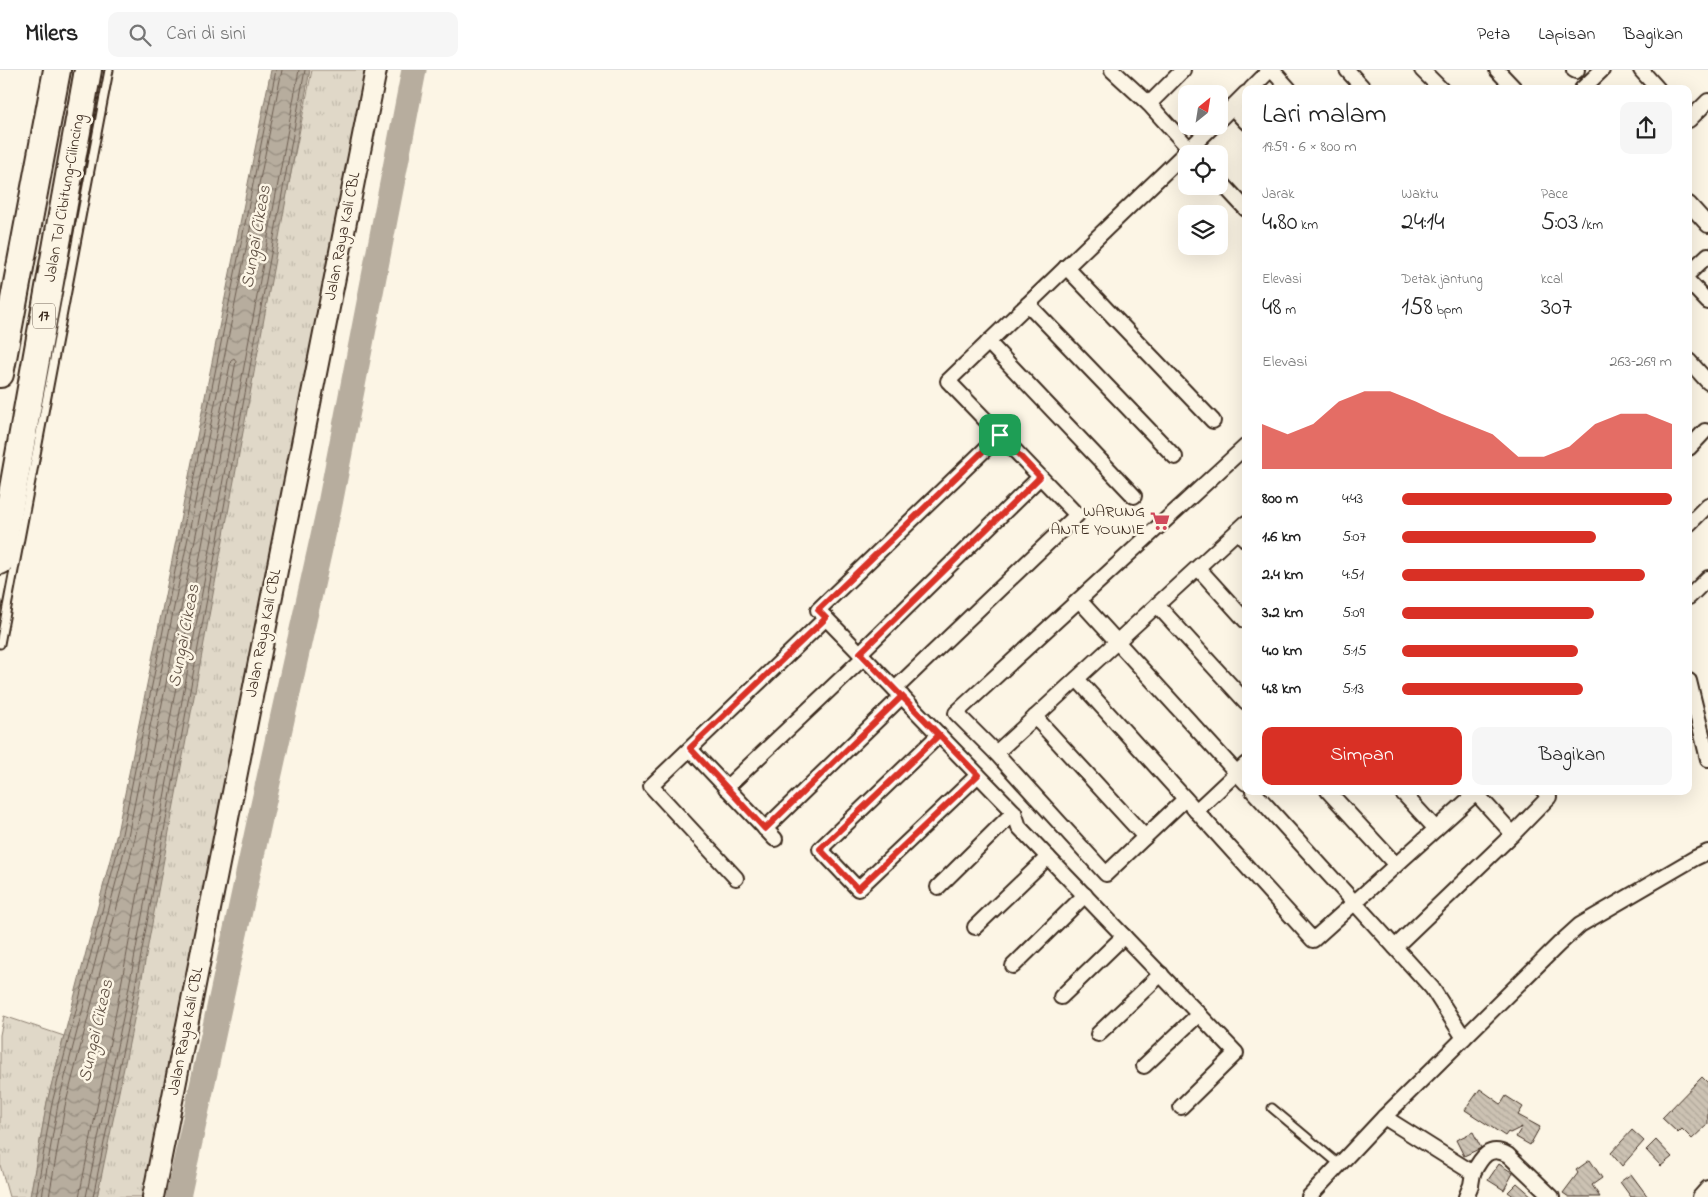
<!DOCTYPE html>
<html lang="id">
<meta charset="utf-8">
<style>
body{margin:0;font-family:"Indie Flower",sans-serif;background:#f6f6f6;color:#222;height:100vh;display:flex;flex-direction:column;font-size:19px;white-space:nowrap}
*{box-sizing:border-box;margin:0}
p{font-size:16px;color:#767676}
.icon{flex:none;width:28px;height:28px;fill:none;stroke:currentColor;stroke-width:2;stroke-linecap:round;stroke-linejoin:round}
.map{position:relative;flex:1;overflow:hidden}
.side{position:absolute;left:1242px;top:15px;width:450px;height:710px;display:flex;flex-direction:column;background:#fff;border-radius:10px;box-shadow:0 5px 20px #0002}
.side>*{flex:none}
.needle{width:32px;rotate:30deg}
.controls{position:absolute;left:1178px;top:15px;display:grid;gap:10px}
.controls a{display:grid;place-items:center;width:50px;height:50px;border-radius:10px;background:#fff;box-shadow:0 5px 20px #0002;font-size:25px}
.pin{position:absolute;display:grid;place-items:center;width:42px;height:42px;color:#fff;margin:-21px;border-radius:10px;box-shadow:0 2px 8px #0006}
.round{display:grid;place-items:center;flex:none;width:52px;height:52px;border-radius:10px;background:#f6f6f6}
.headline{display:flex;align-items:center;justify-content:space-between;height:85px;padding:0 20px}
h1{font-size:28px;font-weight:600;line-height:38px}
.stats{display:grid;grid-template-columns:repeat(3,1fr);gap:8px;height:85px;padding:5px 20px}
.stats div{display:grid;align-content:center}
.stats b{font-size:25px;font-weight:600}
.stats small{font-size:14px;font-weight:400}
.stats p{font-size:14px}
.chart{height:140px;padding:10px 20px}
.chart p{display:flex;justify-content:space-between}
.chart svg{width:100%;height:90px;margin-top:5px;fill:#d93025;opacity:.7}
.primary-button{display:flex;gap:10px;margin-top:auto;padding:10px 20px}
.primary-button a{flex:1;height:58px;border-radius:10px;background:#d93025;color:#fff;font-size:20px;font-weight:600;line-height:58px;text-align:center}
.primary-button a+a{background:#f6f6f6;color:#222}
ul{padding:0 20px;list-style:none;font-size:16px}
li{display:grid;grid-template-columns:80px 60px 1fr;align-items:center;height:38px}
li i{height:12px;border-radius:6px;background:#d93025}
header{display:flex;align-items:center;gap:30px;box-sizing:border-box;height:70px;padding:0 25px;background:#fff;border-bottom:1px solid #e0e0e0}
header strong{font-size:24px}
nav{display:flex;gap:28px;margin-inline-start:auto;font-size:18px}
.search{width:350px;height:45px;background:#f6f6f6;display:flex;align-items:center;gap:12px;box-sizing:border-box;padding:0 18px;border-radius:10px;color:#767676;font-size:19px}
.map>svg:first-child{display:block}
</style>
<header>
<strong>Milers</strong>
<div class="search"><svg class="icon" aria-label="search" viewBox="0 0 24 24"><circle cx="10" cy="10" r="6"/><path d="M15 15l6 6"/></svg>Cari di sini</div>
<nav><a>Peta</a><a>Lapisan</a><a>Bagikan</a></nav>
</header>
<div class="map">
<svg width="1708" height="1127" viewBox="0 0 1708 1127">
<defs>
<pattern id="grass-tufts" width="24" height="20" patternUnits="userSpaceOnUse" patternTransform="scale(1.25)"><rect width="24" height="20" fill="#e0d8c8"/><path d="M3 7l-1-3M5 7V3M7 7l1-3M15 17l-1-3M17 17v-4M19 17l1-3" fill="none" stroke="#c1baab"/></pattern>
<pattern id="water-waves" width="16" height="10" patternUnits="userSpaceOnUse" patternTransform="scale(1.25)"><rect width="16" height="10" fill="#b7ad9e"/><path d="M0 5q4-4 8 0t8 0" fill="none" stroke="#968d80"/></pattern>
<pattern id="building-back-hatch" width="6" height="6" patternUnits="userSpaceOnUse" patternTransform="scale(1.25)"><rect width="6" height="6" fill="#ccc2b3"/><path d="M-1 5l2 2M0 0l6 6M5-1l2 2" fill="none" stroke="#b0a79a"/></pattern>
</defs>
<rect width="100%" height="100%" fill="#fcf5e5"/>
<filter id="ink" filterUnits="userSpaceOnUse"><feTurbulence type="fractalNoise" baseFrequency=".02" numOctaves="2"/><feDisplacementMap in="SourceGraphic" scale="10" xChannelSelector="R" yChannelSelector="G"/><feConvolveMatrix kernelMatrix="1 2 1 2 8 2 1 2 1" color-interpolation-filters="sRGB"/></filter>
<g filter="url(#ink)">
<g fill="url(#grass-tufts)" stroke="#8e8173">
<path d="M 312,0 L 376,0 L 153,1127 L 97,1127 L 278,167 Z"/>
<path d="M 4,946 L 64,966 L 47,1032 L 30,1127 L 9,1127 L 0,1095 L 0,965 Z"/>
</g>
<path fill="url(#water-waves)" stroke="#85796b" d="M 271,0 L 310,0 L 136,940 L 97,1127 L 30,1127 L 47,1032 L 117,763 Z"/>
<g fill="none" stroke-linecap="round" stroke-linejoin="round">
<g stroke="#6d5e51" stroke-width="1">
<path d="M 36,1127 L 52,1033 L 122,764 L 276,0"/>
<path d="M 42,1127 L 58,1034 L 128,766 L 282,0"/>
<path d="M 49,1127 L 65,1036 L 135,768 L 231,290 L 234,288 L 236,291 L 117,937 L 79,1127"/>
<path d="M 86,1127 L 125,938 L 299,0"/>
<path d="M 93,1127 L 131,939 L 305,0"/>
</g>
<path stroke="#b7ad9e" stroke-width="25" d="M 178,1127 L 259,753 L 330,434 L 414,0"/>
</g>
<g fill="url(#building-back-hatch)" stroke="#3b2a1e">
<path d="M 1702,1007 L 1708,1013 L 1708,1054 L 1692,1069 L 1682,1059 L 1678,1063 L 1662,1048 Z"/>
<path d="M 1480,1019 L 1501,1034 L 1506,1026 L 1523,1037 L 1518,1045 L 1540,1057 L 1530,1075 L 1516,1067 L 1522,1057 L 1510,1063 L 1508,1062 L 1505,1066 L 1465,1040 Z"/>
<path d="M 1632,1060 L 1644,1071 L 1622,1096 L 1611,1083 Z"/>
<path d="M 1473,1062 L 1481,1078 L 1464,1086 L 1456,1070 Z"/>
<path d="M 1656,1070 L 1672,1087 L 1661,1096 L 1646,1080 Z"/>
<path d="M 1590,1090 L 1602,1108 L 1592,1115 L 1600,1127 L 1569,1127 L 1563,1123 L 1578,1103 L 1576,1100 Z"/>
<path d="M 1499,1094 L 1513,1103 L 1504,1120 L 1488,1110 Z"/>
<path d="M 1631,1104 L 1648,1127 L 1631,1127 L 1620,1112 Z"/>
<path d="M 1517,1113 L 1533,1127 L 1515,1127 L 1508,1122 Z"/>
</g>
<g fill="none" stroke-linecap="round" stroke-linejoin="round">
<defs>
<g id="lane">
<path d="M 0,574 L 109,0"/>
<path d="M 1272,1038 L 1340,1095"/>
</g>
<g id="street">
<path d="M 1112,0 L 1149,34 L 1194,84"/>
<path d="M 1272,0 L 1289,19"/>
<path d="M 1347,0 L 1364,19"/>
<path d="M 1422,0 L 1441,19"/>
<path d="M 1497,0 L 1515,19"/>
<path d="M 1574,0 L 1576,1 L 1577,0"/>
<path d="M 1641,0 L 1658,19"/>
<path d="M 1251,19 L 1270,0"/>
<path d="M 1582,19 L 1602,0"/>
<path d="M 1149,34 L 1183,0"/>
<path d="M 1232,37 L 1246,52"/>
<path d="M 1219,50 L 1246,23"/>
<path d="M 1689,50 L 1708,31"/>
<path d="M 1219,110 L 1246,139"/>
<path d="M 1689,134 L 1708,155"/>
<path d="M 1066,197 L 1213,351"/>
<path d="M 1689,203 L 1708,185"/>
<path d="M 1689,212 L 1708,232"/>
<path d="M 1028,234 L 1175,387"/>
<path d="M 988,272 L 1134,426"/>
<path d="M 1689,291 L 1708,312"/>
<path d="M 1000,365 L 818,540 L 1014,742 L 1019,757 L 1236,983 L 1181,1037"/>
<path d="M 1246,376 L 956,643 L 996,683 L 1246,453"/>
<path d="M 1689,378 L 1705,361"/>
<path d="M 1689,454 L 1708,435"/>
<path d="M 1237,461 L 1246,470"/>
<path d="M 1198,498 L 1246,551"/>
<path d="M 1689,527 L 1708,508"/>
<path d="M 1079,530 L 1246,713"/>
<path d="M 1157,535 L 1246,632"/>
<path d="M 860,583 L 1040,407"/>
<path d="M 1077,609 L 1313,870 L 1478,721"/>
<path d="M 1689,611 L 1708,689"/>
<path d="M 895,619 L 1077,445 L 948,311 L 1213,56"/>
<path d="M 1035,647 L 1145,767"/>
<path d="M 939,665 L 820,779 L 858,819 L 978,705"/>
<path d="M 690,679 L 775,769"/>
<path d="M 996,683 L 1106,804 L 1185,729"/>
<path d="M 726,718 L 864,587"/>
<path d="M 1253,721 L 1432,918 L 1464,968"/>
<path d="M 1328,721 L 1396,795"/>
<path d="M 1401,721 L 1436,759"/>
<path d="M 1474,721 L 1513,764"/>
<path d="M 1196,741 L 1246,694"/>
<path d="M 765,759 L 902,626"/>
<path d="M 736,808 L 651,716 L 826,548"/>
<path d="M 938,817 L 1014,742"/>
<path d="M 975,857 L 1048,787"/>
<path d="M 1395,877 L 1513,764 L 1549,727 L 1544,721"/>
<path d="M 1013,896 L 1085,825"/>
<path d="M 1061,927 L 1124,866"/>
<path d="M 1098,964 L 1161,904"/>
<path d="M 1144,996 L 1199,944"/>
<path d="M 1384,1047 L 1473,1103 C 1481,1088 1489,1074 1508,1085 L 1552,1127"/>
<path d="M 1309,1127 L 1384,1047 L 1559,874 L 1580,855 L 1695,788 L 1708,782"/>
<path d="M 1466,1127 L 1471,1115 L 1473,1103"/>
<path d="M 1700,1127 L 1708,1118"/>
</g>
<path id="secondary" d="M 153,1127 L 376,0"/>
<g id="highway">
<path d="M 0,304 L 57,0"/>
<path d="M 0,491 L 88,0"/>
</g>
</defs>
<use href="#lane" stroke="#3b2a1e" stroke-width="11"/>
<use href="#street" stroke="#3b2a1e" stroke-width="18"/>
<use href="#secondary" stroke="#3b2a1e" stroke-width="24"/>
<use href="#highway" stroke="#3b2a1e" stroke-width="30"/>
<use href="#lane" stroke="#fcf5e5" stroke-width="7"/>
<use href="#street" stroke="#fcf5e5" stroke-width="14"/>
<use href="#secondary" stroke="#fcf5e5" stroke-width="20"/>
<use href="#highway" stroke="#fcf5e5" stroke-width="26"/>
</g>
</g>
<g fill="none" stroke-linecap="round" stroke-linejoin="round" filter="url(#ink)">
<defs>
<path id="route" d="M 1000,365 L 1040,407 L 860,583 L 939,665 L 820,779 L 858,819 L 978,705 L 902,626 L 765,759 L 690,678 L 826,548 L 818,540 L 1000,365"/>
</defs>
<use href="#route" stroke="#fff" stroke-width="10"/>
<use href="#route" stroke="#d93025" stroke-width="6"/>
</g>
<defs>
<symbol id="supermarket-bare" viewBox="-9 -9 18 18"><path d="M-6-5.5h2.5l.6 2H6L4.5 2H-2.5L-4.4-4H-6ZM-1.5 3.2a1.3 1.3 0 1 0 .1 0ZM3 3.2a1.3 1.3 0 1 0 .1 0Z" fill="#d1495b" stroke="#fcf5e5" stroke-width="2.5" paint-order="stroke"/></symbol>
</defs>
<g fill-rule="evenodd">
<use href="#supermarket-bare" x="1146" y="437" width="28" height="28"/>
</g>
<g text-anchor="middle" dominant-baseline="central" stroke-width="5" stroke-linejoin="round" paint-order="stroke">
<rect fill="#fcf5e5" stroke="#75675a" stroke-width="1" x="33" y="233.5" width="22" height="25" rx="4"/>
<g font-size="15" font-weight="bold" fill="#3b2a1e">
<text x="44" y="246">17</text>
</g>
<g font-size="16" fill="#3b2a1e" stroke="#fcf5e5">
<text transform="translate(65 128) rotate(-80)">Jalan Tol Cibitung–Cilincing</text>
<text transform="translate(343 166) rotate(-79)">Jalan Raya Kali CBL</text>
<text transform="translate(264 563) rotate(-79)">Jalan Raya Kali CBL</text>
<text transform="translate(186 961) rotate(-79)">Jalan Raya Kali CBL</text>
</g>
<g font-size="16" fill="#3b2a1e" stroke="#fcf5e5" text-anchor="end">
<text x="1145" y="442">WARUNG<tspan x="1145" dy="18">ANTE YOUNIE</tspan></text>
</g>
<g font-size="18" font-style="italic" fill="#605144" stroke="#fcf5e5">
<text transform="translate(257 167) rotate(-80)">Sungai Cikeas</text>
<text transform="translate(185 566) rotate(-79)">Sungai Cikeas</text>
<text transform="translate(97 961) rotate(-77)">Sungai Cikeas</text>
</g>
</g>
</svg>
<div class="controls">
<a><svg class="needle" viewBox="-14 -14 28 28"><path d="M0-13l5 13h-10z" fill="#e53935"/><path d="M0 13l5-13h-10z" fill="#767676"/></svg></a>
<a><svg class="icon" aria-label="locate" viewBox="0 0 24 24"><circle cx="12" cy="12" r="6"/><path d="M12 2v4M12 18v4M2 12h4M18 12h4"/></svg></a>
<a><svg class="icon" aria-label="layers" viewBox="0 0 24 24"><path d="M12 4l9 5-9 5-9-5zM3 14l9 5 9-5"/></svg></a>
</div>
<div class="pin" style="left:1000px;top:365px;background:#1e9e55"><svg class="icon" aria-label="arrive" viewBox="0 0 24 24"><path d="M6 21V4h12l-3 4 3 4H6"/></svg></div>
<section class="side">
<div class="headline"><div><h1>Lari malam</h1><p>19:59 · 6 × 800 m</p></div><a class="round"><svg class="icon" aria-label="share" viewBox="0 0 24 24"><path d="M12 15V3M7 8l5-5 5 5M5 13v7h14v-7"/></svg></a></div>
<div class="stats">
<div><p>Jarak</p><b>4.80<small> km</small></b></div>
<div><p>Waktu</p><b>24:14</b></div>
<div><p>Pace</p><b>5:03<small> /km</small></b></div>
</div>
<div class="stats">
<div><p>Elevasi</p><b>48<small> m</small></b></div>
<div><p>Detak jantung</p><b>158<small> bpm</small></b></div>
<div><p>kcal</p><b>307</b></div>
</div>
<div class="chart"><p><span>Elevasi</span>263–269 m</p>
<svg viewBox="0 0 160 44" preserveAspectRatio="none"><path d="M0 44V22L10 27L20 22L30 11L40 6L50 6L60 11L70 17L80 22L90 27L100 38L110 38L120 33L130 22L140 17L150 17L160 22V44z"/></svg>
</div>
<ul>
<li><b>800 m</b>4:43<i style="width:100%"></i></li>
<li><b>1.6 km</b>5:07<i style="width:72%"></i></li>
<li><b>2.4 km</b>4:51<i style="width:90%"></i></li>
<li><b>3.2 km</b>5:09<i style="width:71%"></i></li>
<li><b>4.0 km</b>5:15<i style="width:65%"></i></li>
<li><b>4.8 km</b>5:13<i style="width:67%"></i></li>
</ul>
<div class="primary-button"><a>Simpan</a><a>Bagikan</a></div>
</section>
</div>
